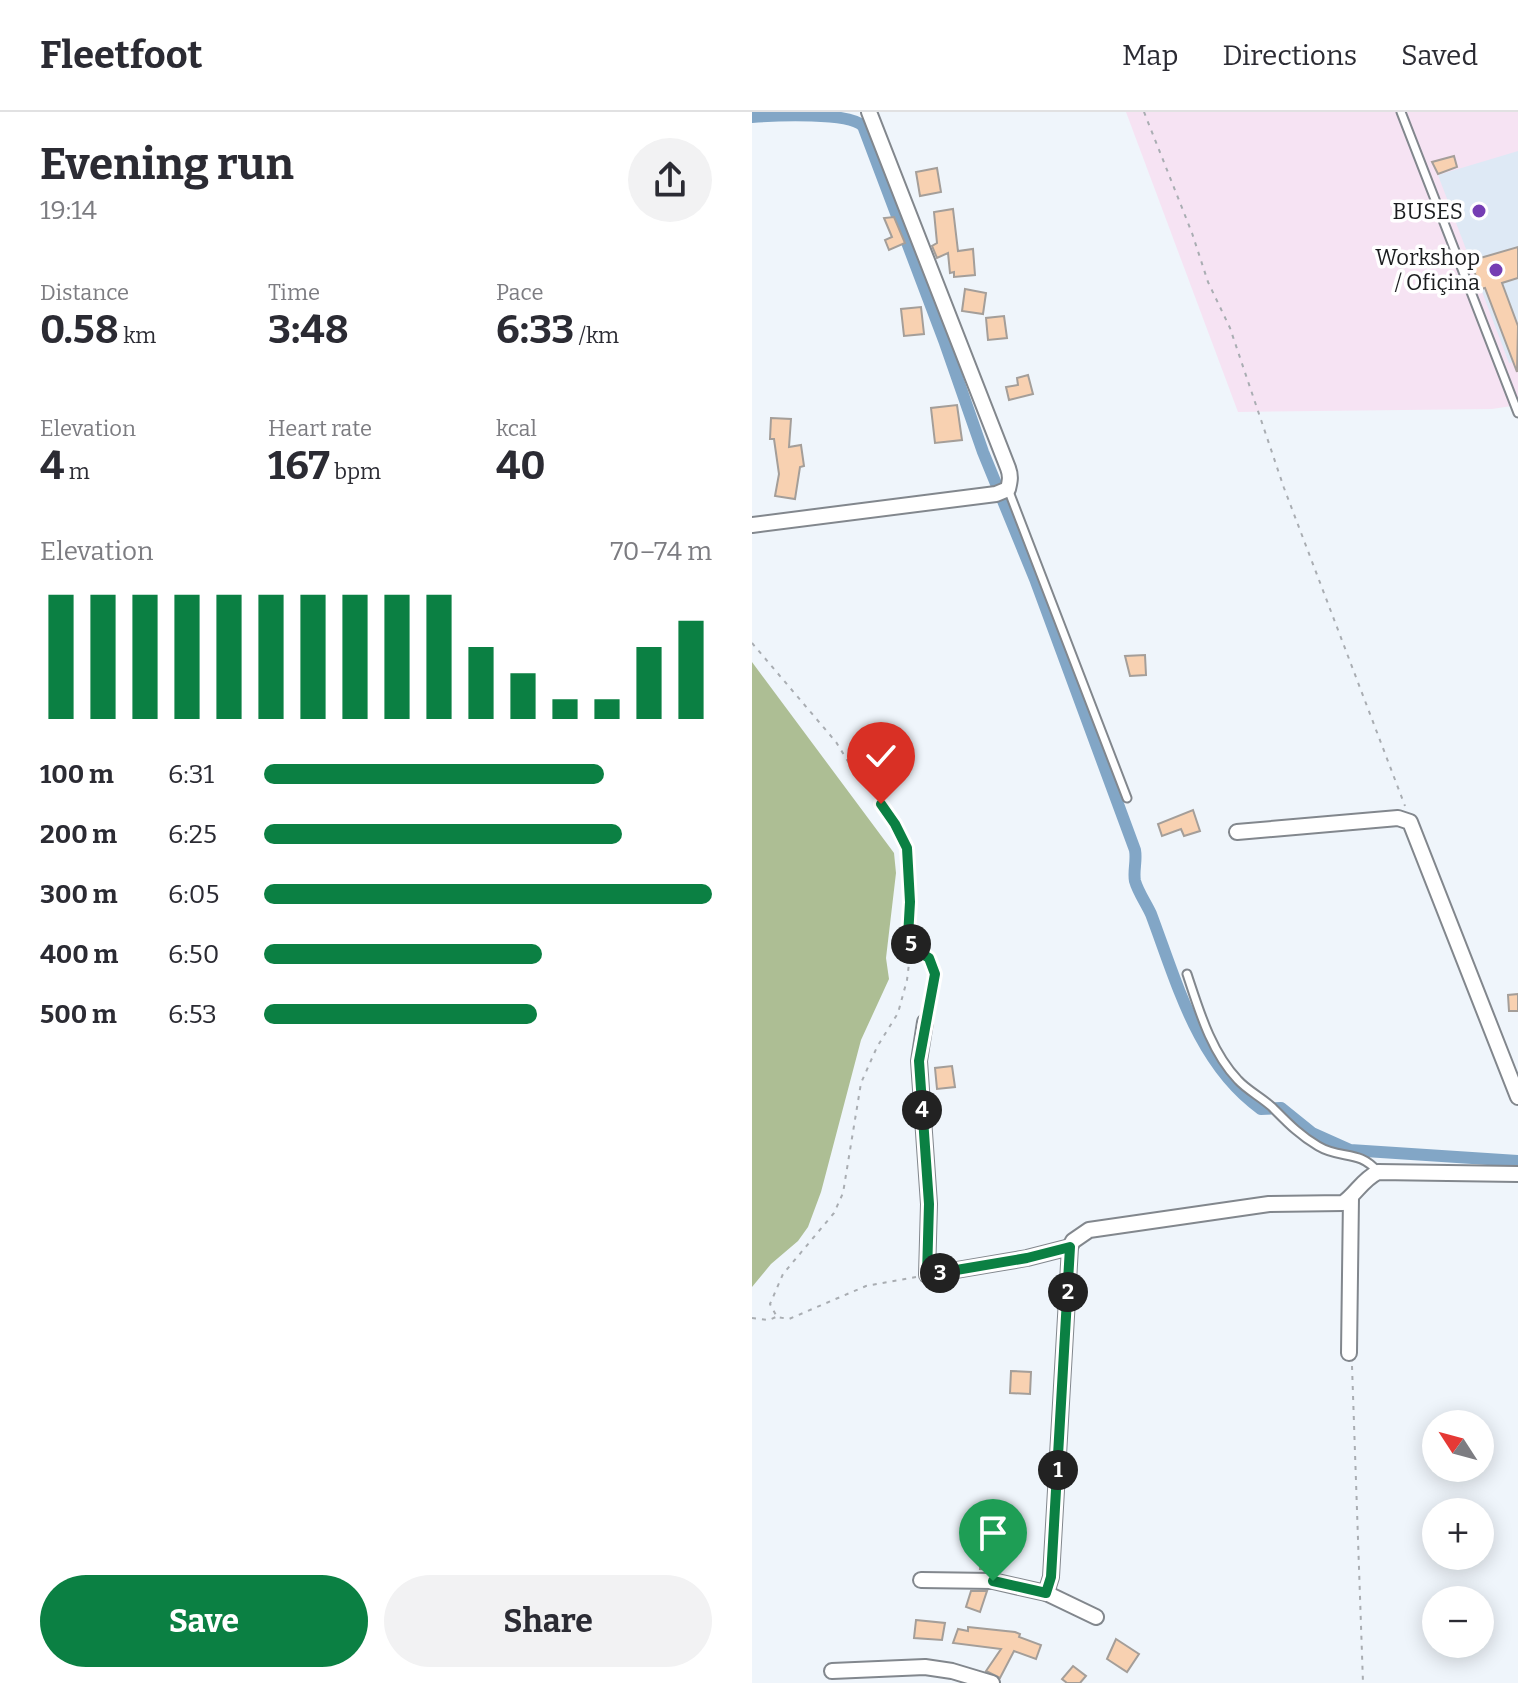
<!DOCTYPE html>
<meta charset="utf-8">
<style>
body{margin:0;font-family:Bitter,serif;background:#f2f2f3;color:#2b2b33;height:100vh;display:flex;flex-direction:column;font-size:30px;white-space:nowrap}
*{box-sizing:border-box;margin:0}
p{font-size:26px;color:#7c7c81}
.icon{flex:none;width:44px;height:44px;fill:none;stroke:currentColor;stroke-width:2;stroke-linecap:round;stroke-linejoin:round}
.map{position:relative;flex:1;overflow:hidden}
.sheet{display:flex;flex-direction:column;background:#fff;width:752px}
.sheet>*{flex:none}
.needle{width:52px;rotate:306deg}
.controls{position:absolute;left:670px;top:1298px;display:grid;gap:16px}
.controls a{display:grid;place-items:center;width:72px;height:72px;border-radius:50%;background:#fff;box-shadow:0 4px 20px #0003;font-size:40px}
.pin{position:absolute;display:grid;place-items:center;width:68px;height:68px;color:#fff;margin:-82px -34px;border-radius:50% 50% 50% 0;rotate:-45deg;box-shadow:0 0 8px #0007}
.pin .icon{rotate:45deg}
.km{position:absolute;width:40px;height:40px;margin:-20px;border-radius:50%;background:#222;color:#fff;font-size:22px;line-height:40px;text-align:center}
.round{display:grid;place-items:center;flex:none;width:84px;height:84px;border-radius:42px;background:#f2f2f3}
.summary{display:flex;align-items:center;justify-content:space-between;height:136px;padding:0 40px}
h1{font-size:44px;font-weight:700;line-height:60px}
.stats{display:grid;grid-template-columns:repeat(3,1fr);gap:12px;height:136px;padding:8px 40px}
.stats div{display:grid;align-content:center}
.stats b{font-size:40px;font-weight:700}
.stats small{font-size:22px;font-weight:400}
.stats p{font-size:22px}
.chart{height:224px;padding:16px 40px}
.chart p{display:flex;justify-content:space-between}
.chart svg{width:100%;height:144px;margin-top:8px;stroke:#0b8043;stroke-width:6}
.action{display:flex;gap:16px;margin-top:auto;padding:16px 40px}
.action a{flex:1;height:92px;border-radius:48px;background:#0b8043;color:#fff;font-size:32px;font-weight:700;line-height:92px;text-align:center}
.action a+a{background:#f2f2f3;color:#2b2b33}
ul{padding:0 40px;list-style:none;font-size:26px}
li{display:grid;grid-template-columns:128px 96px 1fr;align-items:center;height:60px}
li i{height:20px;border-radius:10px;background:#0b8043}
header{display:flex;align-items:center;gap:48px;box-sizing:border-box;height:112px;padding:0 40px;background:#fff;border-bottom:2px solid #e1e1e2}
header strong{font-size:38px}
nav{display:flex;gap:44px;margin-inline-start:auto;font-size:28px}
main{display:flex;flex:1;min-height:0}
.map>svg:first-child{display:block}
</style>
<header>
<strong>Fleetfoot</strong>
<nav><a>Map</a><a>Directions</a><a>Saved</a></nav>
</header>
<main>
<section class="sheet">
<div class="summary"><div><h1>Evening run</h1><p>19:14</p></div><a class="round"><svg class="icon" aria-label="share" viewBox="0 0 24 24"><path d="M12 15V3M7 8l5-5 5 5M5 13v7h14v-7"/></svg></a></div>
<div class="stats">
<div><p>Distance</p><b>0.58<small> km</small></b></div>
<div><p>Time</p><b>3:48</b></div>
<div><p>Pace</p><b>6:33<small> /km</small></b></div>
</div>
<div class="stats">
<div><p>Elevation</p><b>4<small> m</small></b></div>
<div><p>Heart rate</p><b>167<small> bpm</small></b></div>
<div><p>kcal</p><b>40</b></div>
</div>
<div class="chart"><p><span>Elevation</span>70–74 m</p>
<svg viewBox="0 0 160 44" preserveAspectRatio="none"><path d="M5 44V6M15 44V6M25 44V6M35 44V6M45 44V6M55 44V6M65 44V6M75 44V6M85 44V6M95 44V6M105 44V22M115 44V30M125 44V38M135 44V38M145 44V22M155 44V14"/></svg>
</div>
<ul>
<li><b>100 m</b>6:31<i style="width:76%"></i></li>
<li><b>200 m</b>6:25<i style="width:80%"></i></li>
<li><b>300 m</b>6:05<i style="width:100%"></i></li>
<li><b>400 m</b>6:50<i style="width:62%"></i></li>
<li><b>500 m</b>6:53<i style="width:61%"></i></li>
</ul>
<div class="action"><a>Save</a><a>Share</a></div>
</section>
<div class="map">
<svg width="766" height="1571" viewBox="0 0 766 1571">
<rect width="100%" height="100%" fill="#eff5fb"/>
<path fill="#f6e3f3" d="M 374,0 L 766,0 L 766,293 L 740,297 L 486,300 Z"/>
<path fill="#dee9f5" d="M 766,39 L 766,249 L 757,251 L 686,63 Z"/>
<path fill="#adbe94" d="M 0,550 L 142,741 L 144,761 L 134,846 L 137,867 L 109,928 L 69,1080 L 56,1115 L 46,1129 L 19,1152 L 0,1175 Z"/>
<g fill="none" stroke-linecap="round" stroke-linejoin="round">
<path stroke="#82a6c6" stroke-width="12" d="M 0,5 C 25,3 97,0 111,14 L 193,231 L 231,340 L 283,467 L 383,738 C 385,749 381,759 383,769 C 386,780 394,791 399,802 C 425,871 446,952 509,997 L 529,996 L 560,1021 L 598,1038 L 766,1049"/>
</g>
<g fill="#f8d1b1" stroke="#a49e99" stroke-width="2">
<path d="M 702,44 L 705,55 L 686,62 L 680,50 Z"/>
<path d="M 185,56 L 189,80 L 168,84 L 164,60 Z"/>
<path d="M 201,97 L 206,139 L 221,137 L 223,163 L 202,165 L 202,160 L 198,161 L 196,141 L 185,146 L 180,134 L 185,131 L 182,100 Z"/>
<path d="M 142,105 L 153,131 L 137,138 L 133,128 L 140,125 L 132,106 Z"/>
<path d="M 766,135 L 766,166 L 750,171 L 766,214 L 765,260 L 733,176 L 729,177 L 718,149 Z"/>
<path d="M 213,177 L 234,181 L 231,202 L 210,199 Z"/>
<path d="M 169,195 L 172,222 L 152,224 L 149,197 Z"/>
<path d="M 252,204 L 255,226 L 236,228 L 234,206 Z"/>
<path d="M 276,263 L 281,282 L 257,288 L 254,275 L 266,273 L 265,266 Z"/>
<path d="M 205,293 L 210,328 L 183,331 L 179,296 Z"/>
<path d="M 19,306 L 39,307 L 37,335 L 49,333 L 52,354 L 48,355 L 43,387 L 23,384 L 27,362 L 22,327 L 18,327 Z"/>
<path d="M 393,543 L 394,563 L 378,564 L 373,544 Z"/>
<path d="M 441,698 L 448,719 L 432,724 L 429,717 L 410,724 L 406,712 Z"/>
<path d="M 766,882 L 766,899 L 757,899 L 756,883 Z"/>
<path d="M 200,954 L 203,975 L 185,977 L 183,956 Z"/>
<path d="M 259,1259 L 279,1260 L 278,1282 L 258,1281 Z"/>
<path d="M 229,1435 L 246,1436 L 245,1458 L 228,1457 Z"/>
<path d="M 219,1479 L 235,1479 L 228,1500 L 214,1495 Z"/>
<path d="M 164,1508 L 193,1511 L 190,1528 L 162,1526 Z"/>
<path d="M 216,1515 L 263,1520 L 268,1522 L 267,1525 L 289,1533 L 284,1547 L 262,1539 L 248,1566 L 234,1559 L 249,1537 L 201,1531 L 206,1517 L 216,1519 Z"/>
<path d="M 364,1527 L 387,1542 L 375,1560 L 355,1547 Z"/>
<path d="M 321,1554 L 334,1564 L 328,1571 L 315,1571 L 310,1567 Z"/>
</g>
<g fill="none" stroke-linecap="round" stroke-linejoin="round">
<defs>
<g id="lane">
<path d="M 649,0 L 766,301"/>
<path d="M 256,377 L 375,686"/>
<path d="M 435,862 C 447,898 459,940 486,968 C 495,978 509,985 520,995 C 535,1010 547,1023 566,1034 C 589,1048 607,1037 626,1060"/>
</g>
<g id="street">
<path d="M 0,413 L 244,382 L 256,377 C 258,369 259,364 256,356 L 117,0"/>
<path d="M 485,720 L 646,706 L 658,710 L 766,985"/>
<path d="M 173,910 L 167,949 L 177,1092 L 175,1163 L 275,1146 L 318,1135"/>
<path d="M 597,1241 L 599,1085"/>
<path d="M 169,1468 L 241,1469 L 294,1481"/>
<path d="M 344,1505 L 294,1481 L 299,1465 L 318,1135 L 321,1129 L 337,1118 L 517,1092 L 591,1091 C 604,1082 610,1068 626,1060 L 766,1062"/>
<path d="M 80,1559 L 173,1555 L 200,1559 L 240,1571"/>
</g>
</defs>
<use href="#lane" stroke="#82878d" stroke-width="11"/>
<use href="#street" stroke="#82878d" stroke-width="18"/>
<g stroke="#a9adb2" stroke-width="2" stroke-dasharray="4 6" stroke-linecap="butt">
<path d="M 392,0 L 440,121 L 456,170 L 478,216 L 532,376 L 653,694"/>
<path d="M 0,531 L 84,630 L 97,651 L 137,702 L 149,723 L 155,736 L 158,790 L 156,825 L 159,835 L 177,846 L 183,862 L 177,897"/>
<path d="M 159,835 L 155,868 L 146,901 L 125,935 L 109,971 L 91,1081 L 82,1101 L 31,1162 L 18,1192 L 25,1205 L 37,1207 L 114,1174 L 164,1165"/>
<path d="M 0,1206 L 17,1208 L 24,1205"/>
<path d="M 600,1254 L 611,1571"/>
</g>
<use href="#lane" stroke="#fff" stroke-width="7"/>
<use href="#street" stroke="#fff" stroke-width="14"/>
</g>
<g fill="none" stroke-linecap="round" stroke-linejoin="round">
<defs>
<path id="route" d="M 129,692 L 143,712 L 155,736 L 158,790 L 156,825 L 159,835 L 177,846 L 183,862 L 167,949 L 177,1092 L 175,1163 L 275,1146 L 318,1135 L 299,1465 L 294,1481 L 241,1469"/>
</defs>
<use href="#route" stroke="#fff" stroke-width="16"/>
<use href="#route" stroke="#0b8043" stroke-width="10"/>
</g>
<g fill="#753db3" stroke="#fff" stroke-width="3">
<circle cx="727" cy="99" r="8"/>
<circle cx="744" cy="158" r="8"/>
</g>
<g text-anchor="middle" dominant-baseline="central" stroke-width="7" stroke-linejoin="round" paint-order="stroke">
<g font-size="22" fill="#1b1d1f" stroke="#fff" text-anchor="end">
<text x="711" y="99">BUSES</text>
<text x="728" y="145">Workshop<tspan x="728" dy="25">/ Ofiçina</tspan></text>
</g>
</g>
</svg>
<div class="controls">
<a><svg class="needle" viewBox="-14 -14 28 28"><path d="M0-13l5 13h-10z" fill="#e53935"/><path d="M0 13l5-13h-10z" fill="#7c7c81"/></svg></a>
<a>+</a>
<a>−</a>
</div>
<div class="pin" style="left:241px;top:1469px;background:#1e9e55"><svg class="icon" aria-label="arrive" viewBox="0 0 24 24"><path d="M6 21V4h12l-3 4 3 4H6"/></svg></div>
<div class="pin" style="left:129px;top:692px;background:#d93025"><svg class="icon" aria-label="check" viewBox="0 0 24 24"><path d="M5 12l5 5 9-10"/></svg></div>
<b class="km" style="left:306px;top:1358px">1</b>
<b class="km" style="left:316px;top:1180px">2</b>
<b class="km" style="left:188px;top:1161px">3</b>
<b class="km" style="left:170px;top:998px">4</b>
<b class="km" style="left:159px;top:832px">5</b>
</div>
</main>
